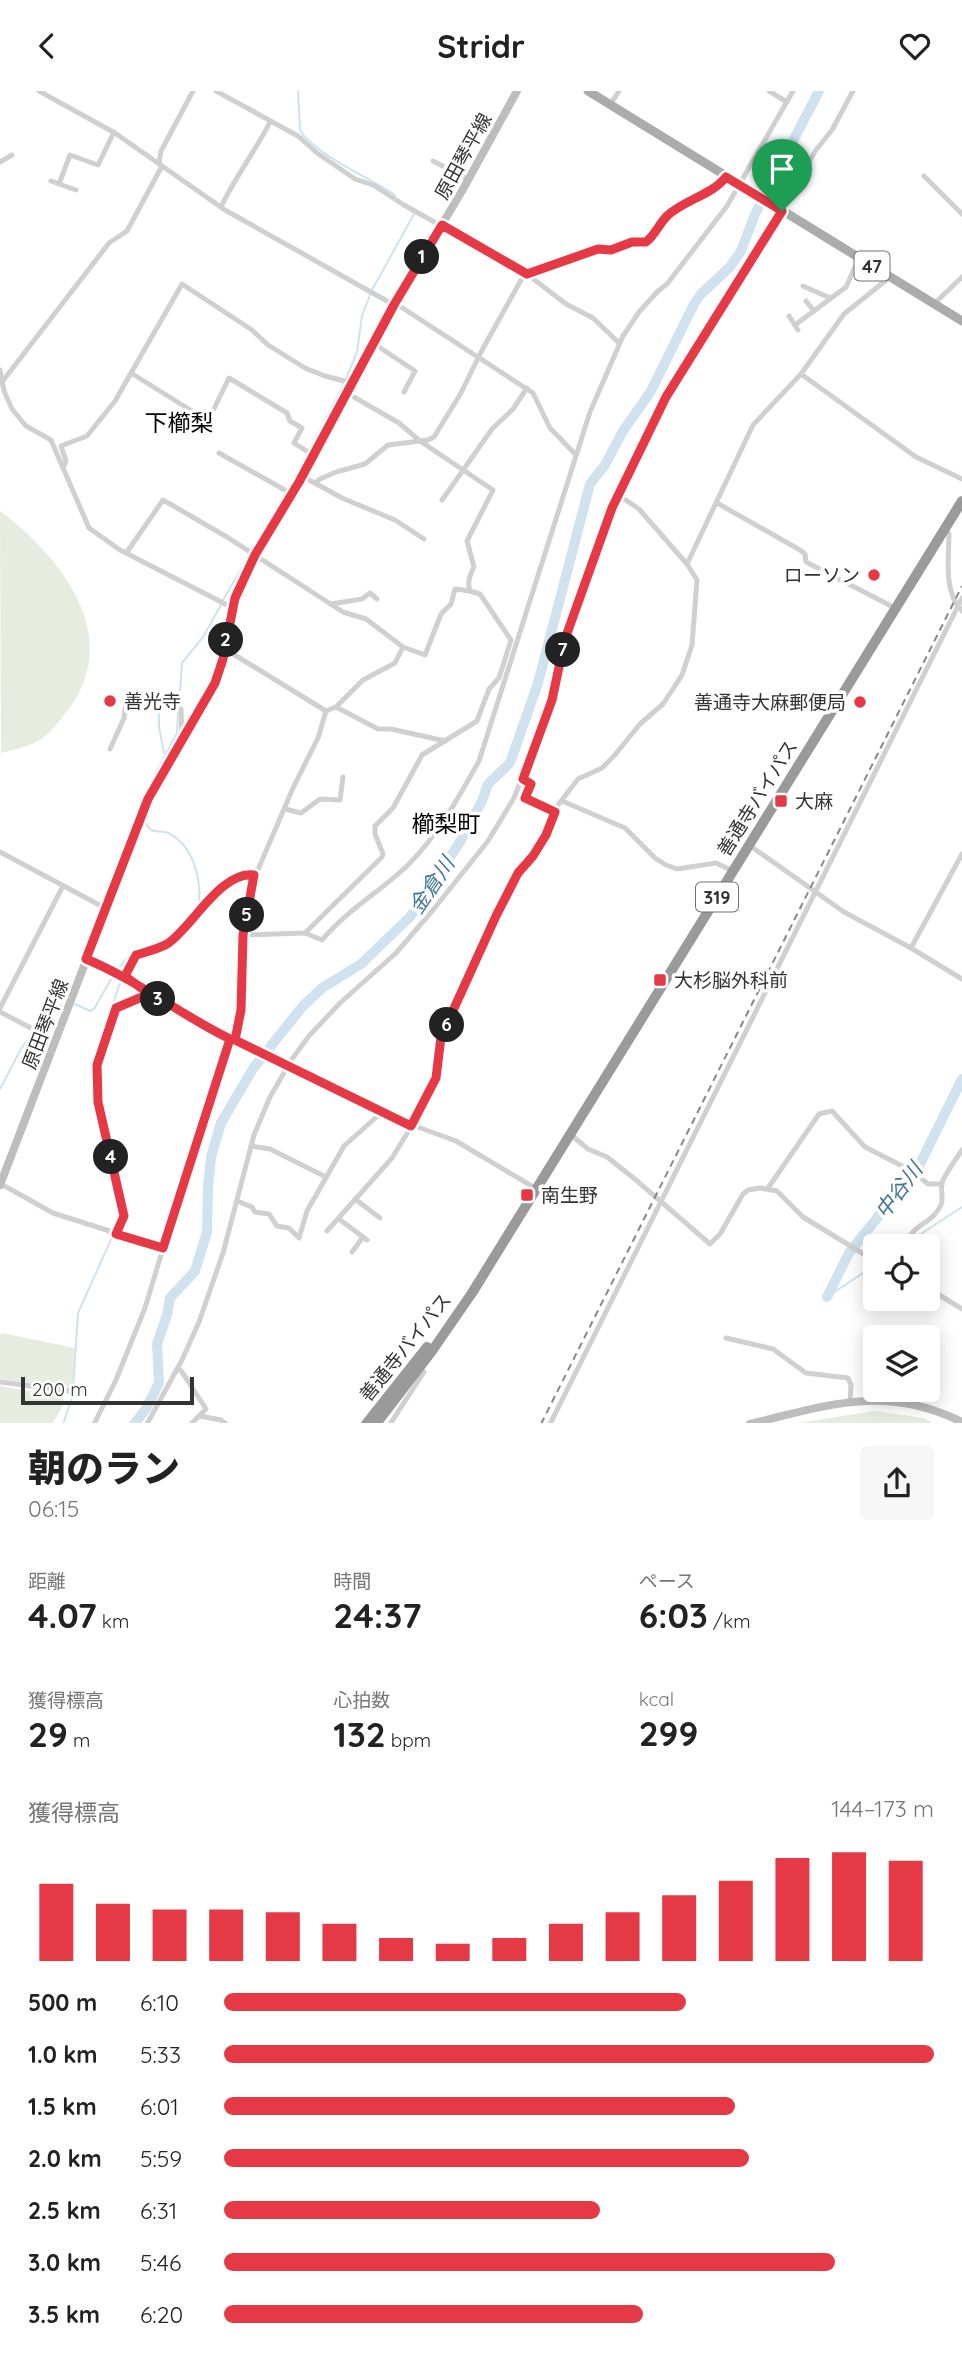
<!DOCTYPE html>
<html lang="ja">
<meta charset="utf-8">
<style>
body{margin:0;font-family:Quicksand,"Noto Sans JP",sans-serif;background:#f6f6f6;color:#222;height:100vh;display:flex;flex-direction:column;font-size:26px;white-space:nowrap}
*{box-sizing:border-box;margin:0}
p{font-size:23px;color:#767676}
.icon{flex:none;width:38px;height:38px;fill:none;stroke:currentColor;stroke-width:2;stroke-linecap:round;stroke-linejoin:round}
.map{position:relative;height:1332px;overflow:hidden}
.sheet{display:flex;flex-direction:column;background:#fff;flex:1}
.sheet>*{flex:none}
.tools{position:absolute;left:863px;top:1143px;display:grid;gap:14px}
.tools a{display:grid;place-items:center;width:77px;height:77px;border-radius:7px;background:#fff;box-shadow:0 4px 18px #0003;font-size:35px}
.scale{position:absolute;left:21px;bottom:18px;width:173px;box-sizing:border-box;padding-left:7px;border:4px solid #333;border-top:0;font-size:19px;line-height:24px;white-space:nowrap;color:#333;-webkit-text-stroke:5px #fff;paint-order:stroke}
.pin{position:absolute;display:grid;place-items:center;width:60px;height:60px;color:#fff;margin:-72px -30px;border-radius:50% 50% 50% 0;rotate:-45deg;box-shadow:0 0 7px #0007}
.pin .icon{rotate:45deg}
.km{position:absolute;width:35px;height:35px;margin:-18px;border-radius:50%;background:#222;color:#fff;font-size:19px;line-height:35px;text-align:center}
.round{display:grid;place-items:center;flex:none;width:74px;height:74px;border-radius:7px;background:#f6f6f6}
.overview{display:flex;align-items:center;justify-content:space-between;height:119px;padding:0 28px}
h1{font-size:38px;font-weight:800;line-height:52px}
.metrics{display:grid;grid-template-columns:repeat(3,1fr);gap:10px;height:119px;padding:7px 28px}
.metrics div{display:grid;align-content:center}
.metrics b{font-size:35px;font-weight:800}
.metrics small{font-size:19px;font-weight:400}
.metrics p{font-size:19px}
.chart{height:196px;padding:14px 28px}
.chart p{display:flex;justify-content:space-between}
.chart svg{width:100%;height:126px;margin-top:7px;stroke:#e63946;stroke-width:6}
ul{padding:0 28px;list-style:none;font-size:23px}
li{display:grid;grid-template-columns:112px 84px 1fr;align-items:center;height:52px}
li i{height:18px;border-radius:9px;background:#e63946}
header{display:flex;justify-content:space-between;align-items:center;height:91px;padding:0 28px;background:#fff;font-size:32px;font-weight:800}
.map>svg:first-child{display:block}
</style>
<header><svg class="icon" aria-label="back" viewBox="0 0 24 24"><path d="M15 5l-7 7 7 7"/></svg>Stridr<svg class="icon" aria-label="heart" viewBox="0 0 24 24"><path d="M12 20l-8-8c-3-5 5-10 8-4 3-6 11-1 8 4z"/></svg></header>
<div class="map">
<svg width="962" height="1333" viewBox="0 0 962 1333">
<rect width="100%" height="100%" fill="#fff"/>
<g fill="#e6ecdf">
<path d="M 0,420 C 59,464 123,543 70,616 C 46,649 40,653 1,662 Z"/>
<path d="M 2,1242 L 75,1257 L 72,1299 L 0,1288 L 0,1244 Z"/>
<path d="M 0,1295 L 56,1305 L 61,1306 L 65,1311 L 53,1332 L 0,1332 Z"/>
<path d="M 874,1320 L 924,1327 L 933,1332 L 798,1332 Z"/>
</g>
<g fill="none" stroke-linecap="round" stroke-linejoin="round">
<g stroke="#cfe2ee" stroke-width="2">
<path d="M 298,0 L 300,39 L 303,44 C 330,72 364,83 395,104"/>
<path d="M 372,199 L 414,123"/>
<path d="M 289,397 L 343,295 L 357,261 L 362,225 L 370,204"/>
<path d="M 223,509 L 286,402"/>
<path d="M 159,615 L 159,636 L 164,662"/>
<path d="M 179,615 L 182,572 L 203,546 L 221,514"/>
<path d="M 142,708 L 177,642 L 178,620"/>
<path d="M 117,879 L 129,865"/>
<path d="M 124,881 L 130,864 L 164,852 L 172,846 L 199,811 C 201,786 193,754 168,742 C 163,740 156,741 151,739 L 145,732"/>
<path d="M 75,913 L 90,920 L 94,918 L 114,883"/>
<path d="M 36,937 L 47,925 L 61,914"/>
<path d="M 0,998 L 21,958 L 33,941"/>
<path d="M 116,1136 L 119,1114 L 97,1032 L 93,980 L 95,966 L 122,886"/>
<path d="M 910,1150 L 962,1116"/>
<path d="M 827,1206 L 875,1174"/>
<path d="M 73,1299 L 78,1222 L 113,1144"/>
<path d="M 63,1333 L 73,1304"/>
</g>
<g stroke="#cfe2ee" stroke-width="10">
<path d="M 827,1206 L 849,1162 L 919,1075 L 962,988"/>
<path d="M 134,1333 L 146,1318 L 159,1292 L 157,1253 L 167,1224 L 170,1207 L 195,1180 L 207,1141 L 208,1096 L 211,1066 L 221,1032 L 254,976 L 303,915 L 322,897 L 361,873 L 410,826 L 460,751 L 482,710 L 488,693 L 510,672 L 538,592 L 590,393 L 605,374 L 623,340 L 651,300 L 694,213 L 701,203 L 730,176 L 741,160 L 756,121 L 819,0"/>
</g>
<g stroke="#d0d0d0" stroke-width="5">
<path d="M 39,0 L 115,42 L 225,119 L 394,214"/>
<path d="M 216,0 L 298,45 L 317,62 L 355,88 L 373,94 L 404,114 L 527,183 L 566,213 L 593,227 L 619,252"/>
<path d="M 769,0 L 787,11"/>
<path d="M 610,14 L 619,0"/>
<path d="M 433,70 L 469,89"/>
<path d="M 0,71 L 12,64"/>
<path d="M 159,72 L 161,60 L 193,0"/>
<path d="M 924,85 L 962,123"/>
<path d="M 51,90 L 76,99"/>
<path d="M 59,93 L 70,64 L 98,74 L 114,41"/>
<path d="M 221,116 C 235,86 255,61 270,31"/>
<path d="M 803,195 L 830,207"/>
<path d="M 806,210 L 814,220"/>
<path d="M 395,212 L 533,302 L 550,337 L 576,364"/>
<path d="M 934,213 L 962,186"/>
<path d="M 789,225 L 798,239"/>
<path d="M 795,234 L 846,196 L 859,167"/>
<path d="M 373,252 L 415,280 L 404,301"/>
<path d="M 0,279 L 4,300 L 12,318 L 26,335 L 51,349 L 89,437 L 120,459 L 233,517"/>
<path d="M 131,282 L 208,330 L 229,287 L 287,322 L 290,330 L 302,337 L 294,352 L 313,364"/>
<path d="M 801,283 L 916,366 L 962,388"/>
<path d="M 2,291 L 109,152 L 127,140 L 162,75"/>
<path d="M 219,362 L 292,403"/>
<path d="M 63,377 L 66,370 L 61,355 L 87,345 L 115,310 L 182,193 L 252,239 L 268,254 L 305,277 L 325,285 L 352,292"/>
<path d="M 302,385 L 342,407 L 395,429 L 424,448"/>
<path d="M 315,392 L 320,388 L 336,381 L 365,373 L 388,354 L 428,349 L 434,346 L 461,302 L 481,261 L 521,189 L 529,181 L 598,158 L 611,159 L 632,151 L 646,151 L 667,125 L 690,108 L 721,93 L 726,86"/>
<path d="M 442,409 L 492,338 L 513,318 L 527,297"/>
<path d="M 717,412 L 800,459 L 805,463 L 806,471 L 895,517"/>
<path d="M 945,437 L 949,443 C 949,467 943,501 962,520"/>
<path d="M 127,461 L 163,409 L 227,446 L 343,521 L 366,528 L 403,556 L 395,572 L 363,589 L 336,616 L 326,620"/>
<path d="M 687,473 L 753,334 L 801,283 L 844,223 L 890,186"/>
<path d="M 331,513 L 362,508 L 370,502 L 377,508"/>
<path d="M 403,556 L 425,564 L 441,523 L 451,513 L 455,498 L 470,500"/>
<path d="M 225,558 L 326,620"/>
<path d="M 336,616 L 378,638 L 391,638 L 445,650"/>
<path d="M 110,658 L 124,627 L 127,601 C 135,601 175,613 181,618 L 182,647"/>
<path d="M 523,688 L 531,693 L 525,707 L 555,721"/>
<path d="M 562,710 L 625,737 L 655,767 L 666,774 L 677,778 L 716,772 L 733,780"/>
<path d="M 285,718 L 301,722 L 320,708 L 340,709 L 343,686"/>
<path d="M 749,754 L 844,821 L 911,857 L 962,888"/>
<path d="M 0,761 L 105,817"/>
<path d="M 305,842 L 322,849 C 347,819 381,800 408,774 C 438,744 459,706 479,670 L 590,321 L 623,245 L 639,221 L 658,200 L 667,193 L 727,115 L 793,0"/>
<path d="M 243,844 L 305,842 L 382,766 L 383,763 L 375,743 L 375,735 L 393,717 L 422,664 L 477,630 L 489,598 L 499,587 L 511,549 L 480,503 L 470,500 C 467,491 470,484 474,476 L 467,450 L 493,399 L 420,350 L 399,332 L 347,302"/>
<path d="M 911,857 L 962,763"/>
<path d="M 86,868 L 125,885 L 198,932 L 385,1024 L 456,1050 L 535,1097"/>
<path d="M 125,885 L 136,864 C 146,861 158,858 167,853 C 191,838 221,779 255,784"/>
<path d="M 0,917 L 63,795"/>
<path d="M 0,921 L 56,950"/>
<path d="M 235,949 L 241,919 L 243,844 L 251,795 L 293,697 L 318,647 L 326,620"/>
<path d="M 570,1043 L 588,1058 L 607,1066 L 636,1089 L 710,1153 L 720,1143 L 743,1103 L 748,1099 L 760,1097 L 777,1100 L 803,1126 L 875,1170"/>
<path d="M 251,1055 L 270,1058 L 326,1086"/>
<path d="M 1,1093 L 53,1122 L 163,1157"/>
<path d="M 768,1097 L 819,1023 L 832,1020 L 865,1056 L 912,1080 L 928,1093 L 942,1093"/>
<path d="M 355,1108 L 380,1127"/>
<path d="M 237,1110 L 252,1116 L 255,1121 L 269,1123 L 277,1135 L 289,1137 L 299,1147 L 307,1120 L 344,1055 L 381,1022"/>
<path d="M 339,1128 L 367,1149"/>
<path d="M 327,1140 L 392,1067 L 411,1036 L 436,987 L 441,946 L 496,825 L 518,782 L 533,765 L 546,744 L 558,714 L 578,688 L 602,677 L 614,665 L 640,633 L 663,613 L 682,584 L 692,554 L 697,489 L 687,473 L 639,418 L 620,405"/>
<path d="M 116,1143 L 124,1125 L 119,1096 L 98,1011 L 97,987 L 97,974 L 116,917 L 149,903"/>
<path d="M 905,1155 C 914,1130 931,1135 941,1114 C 944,1107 940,1099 942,1092 C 944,1084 957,1067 962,1059"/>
<path d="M 352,1161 L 363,1146"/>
<path d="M 928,1197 L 962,1218"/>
<path d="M 726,1247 L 773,1258 L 806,1282 L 848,1287 L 851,1294 L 850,1311"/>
<path d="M 178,1277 L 182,1281 L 206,1318 L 191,1333"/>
<path d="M 0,1291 L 85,1302"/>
<path d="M 200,1325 L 221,1329 L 226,1333"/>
<path d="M 94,1333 L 116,1289 L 145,1217 L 197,1045 L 230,948"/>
<path d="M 147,1333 L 182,1269 L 199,1231 L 223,1162 L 254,1044 L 270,1006 L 292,968 L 309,945 L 340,912 L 396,862 L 433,819 L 488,750 L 514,707 L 552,609 L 565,548 L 574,523 L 621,398 L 676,290 L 744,181 L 816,59 L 832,39 L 853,0"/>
<path d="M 390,1333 L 424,1281"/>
<path d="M 550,1333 L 962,507"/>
</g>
<g stroke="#bdbdbd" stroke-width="8">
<path d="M 0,1094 L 148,708 L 215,592 L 223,568 L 235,507 L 255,464 L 299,391 L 395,212 L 462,100 L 517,0"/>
<path d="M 750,1333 C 828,1314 885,1293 962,1331"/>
</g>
<path stroke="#ababab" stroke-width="9" d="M 588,0 L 962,230"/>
<g stroke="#9a9a9a" stroke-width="10">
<path d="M 366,1333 L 427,1256"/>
<path d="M 376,1333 L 432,1260 L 472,1202 L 962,410"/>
</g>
<path stroke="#888" stroke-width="2" stroke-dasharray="7 5" stroke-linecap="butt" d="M 541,1333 L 962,495"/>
</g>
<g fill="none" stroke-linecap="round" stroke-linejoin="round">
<defs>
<path id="route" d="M 782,120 L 726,86 C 712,104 684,109 667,125 C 659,133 655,144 646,151 L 632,151 L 611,159 L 598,158 L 527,183 L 442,134 L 395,212 L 299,391 L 255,464 L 235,507 L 223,568 L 215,592 L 148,708 L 86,868 C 137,889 181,924 230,948 L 163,1157 L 116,1143 L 124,1125 L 98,1011 L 97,974 L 116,917 L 149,903 L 125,885 L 136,864 C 146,861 158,858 167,853 C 191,838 221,779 254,784 L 243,844 L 241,919 L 235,949 L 411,1035 L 436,987 L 441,946 L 496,825 L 518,782 L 533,765 L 546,744 L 555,721 L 525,707 L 531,693 L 523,688 L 552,609 L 565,548 L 612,417 L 666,306 L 782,120"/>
</defs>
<use href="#route" stroke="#fff" stroke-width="14"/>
<use href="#route" stroke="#e63946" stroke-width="9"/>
</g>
<g fill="#e63946" stroke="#fff" stroke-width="2.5">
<circle cx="874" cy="484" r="7"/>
<circle cx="110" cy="610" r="7"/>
<circle cx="860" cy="611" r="7"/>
<rect x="774" y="703" width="14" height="14" rx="3.5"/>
<rect x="653" y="882" width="14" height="14" rx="3.5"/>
<rect x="520" y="1097" width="14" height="14" rx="3.5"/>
</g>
<g text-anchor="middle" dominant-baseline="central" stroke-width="7" stroke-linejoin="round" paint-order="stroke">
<g fill="#fff" stroke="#707070" stroke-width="2">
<rect x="854.5" y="160.5" width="35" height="29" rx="5"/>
<rect x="696" y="791.5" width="42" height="29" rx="5"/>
</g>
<g font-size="18" font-weight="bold" fill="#333">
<text x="872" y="175">47</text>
<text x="717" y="806">319</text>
</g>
<g font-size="19" fill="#333" stroke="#fff">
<text transform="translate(463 65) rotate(-61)">原田琴平線</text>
<text transform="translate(757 707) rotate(-58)">善通寺バイパス</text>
<text transform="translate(45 933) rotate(-69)">原田琴平線</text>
<text transform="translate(405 1256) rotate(-51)">善通寺バイパス</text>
</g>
<g font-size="19" fill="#333" stroke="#fff" text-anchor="start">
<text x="860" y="484" text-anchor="end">ローソン</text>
<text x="124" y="610">善光寺</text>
<text x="846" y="611" text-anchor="end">善通寺大麻郵便局</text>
<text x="795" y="710">大麻</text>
<text x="674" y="889">大杉脳外科前</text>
<text x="541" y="1104">南生野</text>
</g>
<g font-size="21" font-style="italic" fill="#3f7597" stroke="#fff">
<text transform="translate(431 794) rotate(-56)">金倉川</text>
<text transform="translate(898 1099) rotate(-53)">中谷川</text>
</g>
<g font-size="23" fill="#000" stroke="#fff">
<text x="179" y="331">下櫛梨</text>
<text x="446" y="732">櫛梨町</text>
</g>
</g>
</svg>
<div class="tools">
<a><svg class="icon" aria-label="locate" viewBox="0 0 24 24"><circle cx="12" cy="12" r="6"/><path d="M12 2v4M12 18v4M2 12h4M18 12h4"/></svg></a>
<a><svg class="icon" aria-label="layers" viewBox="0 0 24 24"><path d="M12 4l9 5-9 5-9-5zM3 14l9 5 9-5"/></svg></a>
</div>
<div class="scale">200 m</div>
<div class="pin" style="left:782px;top:120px;background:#1e9e55"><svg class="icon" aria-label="arrive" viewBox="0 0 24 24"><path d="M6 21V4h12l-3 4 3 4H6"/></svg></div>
<b class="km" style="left:422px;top:166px">1</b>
<b class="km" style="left:226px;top:549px">2</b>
<b class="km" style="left:158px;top:908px">3</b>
<b class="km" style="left:111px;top:1066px">4</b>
<b class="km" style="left:247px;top:824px">5</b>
<b class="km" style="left:447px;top:934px">6</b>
<b class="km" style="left:563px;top:559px">7</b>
</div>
<section class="sheet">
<div class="overview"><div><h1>朝のラン</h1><p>06:15</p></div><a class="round"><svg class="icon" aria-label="share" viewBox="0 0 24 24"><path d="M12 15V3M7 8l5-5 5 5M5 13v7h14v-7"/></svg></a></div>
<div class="metrics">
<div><p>距離</p><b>4.07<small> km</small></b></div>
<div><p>時間</p><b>24:37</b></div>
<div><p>ペース</p><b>6:03<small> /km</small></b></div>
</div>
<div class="metrics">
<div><p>獲得標高</p><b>29<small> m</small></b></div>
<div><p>心拍数</p><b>132<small> bpm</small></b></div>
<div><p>kcal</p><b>299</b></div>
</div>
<div class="chart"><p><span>獲得標高</span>144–173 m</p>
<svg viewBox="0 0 160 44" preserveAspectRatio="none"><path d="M5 44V17M15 44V24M25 44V26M35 44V26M45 44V27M55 44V31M65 44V36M75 44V38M85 44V36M95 44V31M105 44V27M115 44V21M125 44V16M135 44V8M145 44V6M155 44V9"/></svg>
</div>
<ul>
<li><b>500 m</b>6:10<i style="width:65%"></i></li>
<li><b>1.0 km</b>5:33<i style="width:100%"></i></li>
<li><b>1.5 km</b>6:01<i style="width:72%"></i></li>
<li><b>2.0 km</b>5:59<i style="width:74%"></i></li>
<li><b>2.5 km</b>6:31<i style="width:53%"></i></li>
<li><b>3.0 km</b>5:46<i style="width:86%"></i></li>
<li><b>3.5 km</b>6:20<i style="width:59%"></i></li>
</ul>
</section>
